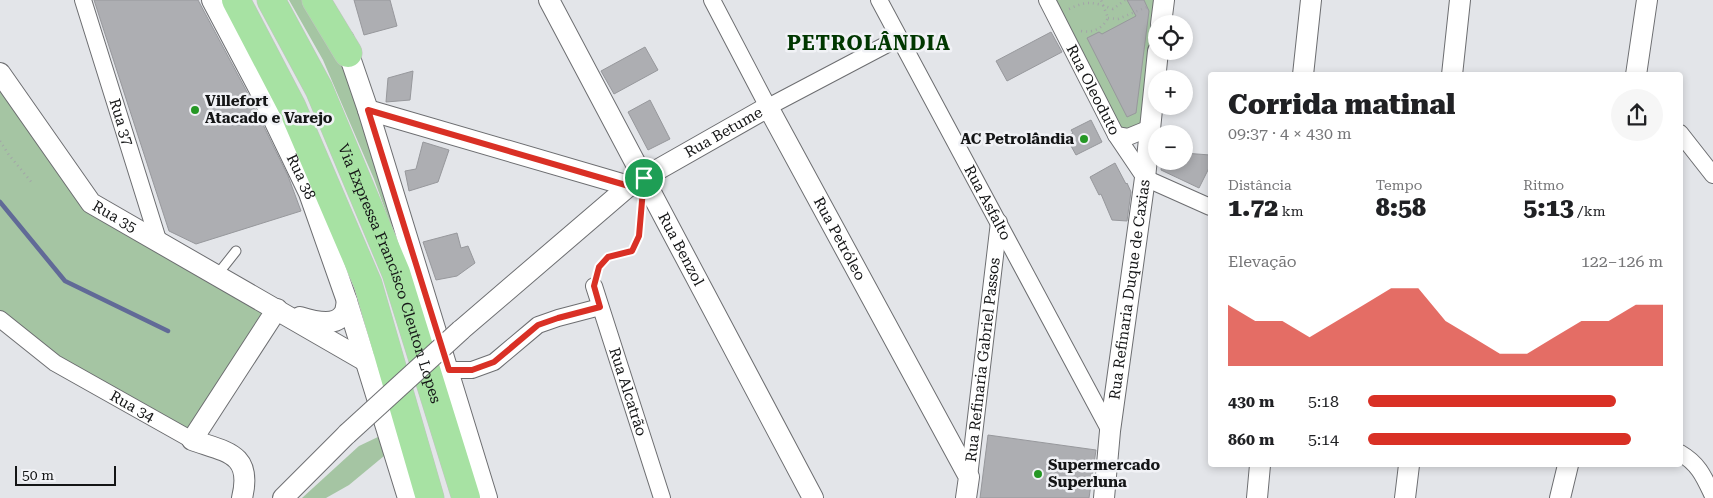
<!DOCTYPE html>
<html lang="pt">
<meta charset="utf-8">
<style>
body{margin:0;font-family:"Roboto Serif",serif;background:#f6f6f6;color:#202124;height:100vh;display:flex;flex-direction:column;font-size:19px;white-space:nowrap}
*{box-sizing:border-box;margin:0}
p{font-size:16px;color:#757577}
.icon{flex:none;width:28px;height:28px;fill:none;stroke:currentColor;stroke-width:2;stroke-linecap:round;stroke-linejoin:round}
.map{position:relative;flex:1;overflow:hidden}
.panel{position:absolute;left:1208px;top:72px;width:475px;height:395px;display:flex;flex-direction:column;background:#fff;border-radius:5px;box-shadow:0 2px 8px #0003}
.panel>*{flex:none}
.tools{position:absolute;left:1148px;top:15px;display:grid;gap:10px}
.tools a{display:grid;place-items:center;width:45px;height:45px;border-radius:50%;background:#fff;box-shadow:0 2px 8px #0003;font-size:25px}
.scale{position:absolute;left:15px;bottom:12px;width:101px;box-sizing:border-box;padding-left:5px;border:2px solid #141516;border-top:0;font-size:14px;line-height:18px;white-space:nowrap;color:#141516;-webkit-text-stroke:4px #f1f2f6;paint-order:stroke}
.pin{position:absolute;display:grid;place-items:center;width:42px;height:42px;color:#fff;margin:-21px;border:2px solid #fff;border-radius:50%;box-shadow:0 1px 5px #0007}
.round{display:grid;place-items:center;flex:none;width:52px;height:52px;border-radius:26px;background:#f6f6f6}
.overview{display:flex;align-items:center;justify-content:space-between;height:85px;padding:0 20px}
h1{font-size:28px;font-weight:800;line-height:38px}
.metrics{display:grid;grid-template-columns:repeat(3,1fr);gap:8px;height:85px;padding:5px 20px}
.metrics div{display:grid;align-content:center}
.metrics b{font-size:25px;font-weight:800}
.metrics small{font-size:14px;font-weight:400}
.metrics p{font-size:14px}
.chart{height:140px;padding:10px 20px}
.chart p{display:flex;justify-content:space-between}
.chart svg{width:100%;height:90px;margin-top:5px;fill:#d93025;opacity:.7}
ul{padding:0 20px;list-style:none;font-size:16px}
li{display:grid;grid-template-columns:80px 60px 1fr;align-items:center;height:38px}
li i{height:12px;border-radius:6px;background:#d93025}
.map>svg:first-child{display:block}
</style>
<div class="map">
<svg width="1713" height="498" viewBox="0 0 1713 498">
<rect width="100%" height="100%" fill="#e3e5e9"/>
<g fill="#a5c5a3">
<path d="M 289,0 L 306,0 L 323,22 L 356,95 L 434,344 L 374,179 L 323,60 Z"/>
<path d="M 1050,0 L 1159,0 L 1143,126 L 1118,132 Z"/>
<path d="M 0,82 L 84,202 L 270,310 L 191,434 L 31,340 L 0,311 Z"/>
<path d="M 380,436 L 384,456 L 349,485 L 326,498 L 302,498 L 359,446 Z"/>
</g>
<g fill="none" stroke-linecap="round" stroke-linejoin="round">
<path stroke="#616a97" stroke-width="4.5" d="M 0,202 L 65,281 L 168,331"/>
</g>
<g fill="#adaeb2" stroke="#97989c">
<path d="M 94,0 L 198,0 L 247,92 L 288,176 L 301,211 L 196,244 L 169,231 Z"/>
<path d="M 354,0 L 390,0 L 397,26 L 364,35 Z"/>
<path d="M 1127,0 L 1144,0 L 1149,11 L 1136,113 L 1127,117 L 1087,38 L 1099,32 L 1102,34 L 1136,16 Z"/>
<path d="M 1051,32 L 1062,52 L 1007,81 L 996,61 Z"/>
<path d="M 645,47 L 658,70 L 614,94 L 601,71 Z"/>
<path d="M 413,71 L 410,100 L 386,102 L 388,78 Z"/>
<path d="M 650,100 L 670,139 L 648,150 L 628,112 Z"/>
<path d="M 1091,120 L 1102,142 L 1076,155 L 1066,137 L 1073,133 L 1071,130 Z"/>
<path d="M 423,142 L 449,150 L 438,182 L 409,191 L 405,171 L 416,169 Z"/>
<path d="M 1184,153 L 1210,155 L 1210,166 L 1199,188 L 1161,170 L 1162,161 L 1184,161 Z"/>
<path d="M 1115,163 L 1126,184 L 1127,183 L 1131,192 L 1127,221 L 1112,220 L 1101,194 L 1099,195 L 1090,177 Z"/>
<path d="M 457,233 L 461,248 L 468,246 L 475,263 L 457,276 L 436,280 L 423,242 Z"/>
<path d="M 988,435 L 1096,450 L 1089,498 L 980,498 Z"/>
</g>
<g fill="none" stroke-linecap="round" stroke-linejoin="round">
<defs>
<path id="service" d="M 217,275 L 236,251"/>
<g id="minor">
<path id="s1" d="M 83,0 L 159,243"/>
<path d="M 712,0 L 768,107 L 899,38"/>
<path id="s2" d="M 879,0 L 1110,431"/>
<path id="s3" d="M 1047,0 L 1116,135 L 1145,178 L 1210,207"/>
<path d="M 1680,133 L 1713,175"/>
<path d="M 1116,135 L 1128,137 L 1150,128"/>
<path id="s4" d="M 594,286 L 662,498"/>
<path id="s5" d="M 0,319 L 55,363 L 192,440"/>
<path d="M 449,370 L 472,370 L 494,362 L 538,325 L 558,318 L 600,307"/>
<path d="M 1680,453 C 1699,464 1704,477 1713,496"/>
<path id="s6" d="M 969,477 L 999,222"/>
</g>
<g id="tertiary">
<path id="s7" d="M 212,0 L 258,87 L 309,193 L 347,301 L 408,498"/>
<path id="s8" d="M 549,0 L 813,498"/>
<path d="M 1161,24 L 1164,0"/>
<path d="M 344,40 L 368,110 L 487,498"/>
<path id="s9" d="M 0,73 L 91,203 L 367,362"/>
<path d="M 1303,75 L 1311,0"/>
<path d="M 1452,75 L 1460,0"/>
<path d="M 1636,75 L 1647,0"/>
<path d="M 368,110 L 629,186"/>
<path d="M 300,317 C 313,321 336,328 344,313 C 346,310 346,305 347,301"/>
<path id="s10" d="M 461,330 L 629,186 L 768,107 L 969,477 L 966,498"/>
<path d="M 242,498 C 253,453 226,452 192,440 L 277,309"/>
<path d="M 283,498 L 347,434"/>
<path id="s11" d="M 1104,498 L 1110,431 L 1145,178 L 1158,51"/>
<path d="M 1257,498 L 1260,465"/>
<path d="M 1405,498 L 1409,465"/>
<path d="M 1560,498 L 1568,465"/>
</g>
<g id="trunk">
<path d="M 236,0 L 292,107 L 368,284 L 430,498"/>
<path id="s12" d="M 271,0 L 319,89 L 396,273 L 466,498"/>
<path d="M 316,0 L 348,53"/>
</g>
</defs>
<use href="#service" stroke="#6d6e71" stroke-width="11"/>
<use href="#minor" stroke="#6d6e71" stroke-width="18"/>
<use href="#tertiary" stroke="#6d6e71" stroke-width="22"/>
<use href="#trunk" stroke="#c2c2c2" stroke-width="29"/>
<g stroke="#a3a4a8" stroke-width="2.5" stroke-dasharray="1 4" stroke-linecap="butt">
<path d="M 1069,9 C 1088,0 1094,2 1113,9 L 1125,0"/>
<path d="M 1108,18 L 1118,19 L 1147,7"/>
<path d="M 1081,31 C 1093,33 1102,29 1108,18 L 1101,0"/>
<path d="M 0,141 L 9,155 L 33,184"/>
<path d="M 598,272 C 602,256 618,254 632,251 L 639,236 L 641,209"/>
</g>
<use href="#service" stroke="#fff" stroke-width="9"/>
<use href="#minor" stroke="#fff" stroke-width="16"/>
<use href="#tertiary" stroke="#fff" stroke-width="20"/>
<use href="#trunk" stroke="#a7e2a3" stroke-width="28"/>
<defs>
<path id="tertiary-bridge" d="M 347,434 L 461,330"/>
</defs>
<use href="#tertiary-bridge" stroke="#6d6e71" stroke-width="22" stroke-linecap="butt"/>
<use href="#tertiary-bridge" stroke="#fff" stroke-width="20"/>
</g>
<g fill="none" stroke-linecap="round" stroke-linejoin="round">
<defs>
<path id="route" d="M 368,110 L 629,186 L 644,178 L 639,236 L 632,251 L 608,257 L 599,267 L 594,286 L 600,307 L 558,318 L 538,325 L 494,362 L 472,370 L 449,370 Z"/>
</defs>
<use href="#route" stroke="#fff" stroke-width="10"/>
<use href="#route" stroke="#d93025" stroke-width="6"/>
</g>
<g fill="#259724" stroke="#f1f2f6" stroke-width="2">
<circle cx="195" cy="110" r="5"/>
<circle cx="1084" cy="139" r="5"/>
<circle cx="1038" cy="474" r="5"/>
</g>
<g text-anchor="middle" dominant-baseline="central" stroke-width="5" stroke-linejoin="round" paint-order="stroke">
<g font-size="15" fill="#141516" stroke="#f1f2f6">
<text stroke="none"><textPath href="#s3" startOffset="101">Rua Oleoduto</textPath></text>
<text stroke="none"><textPath href="#s1" startOffset="128">Rua 37</textPath></text>
<text stroke="none"><textPath href="#s10" startOffset="330">Rua Betume</textPath></text>
<text stroke="none"><textPath href="#s7" startOffset="198">Rua 38</textPath></text>
<text stroke="none"><textPath href="#s2" startOffset="230">Rua Asfalto</textPath></text>
<text stroke="none"><textPath href="#s9" startOffset="186">Rua 35</textPath></text>
<text stroke="none"><textPath href="#s10" startOffset="531">Rua Petróleo</textPath></text>
<text stroke="none"><textPath href="#s8" startOffset="282">Rua Benzol</textPath></text>
<text stroke="none"><textPath href="#s12" startOffset="299">Via Expressa Francisco Cleuton Lopes</textPath></text>
<text stroke="none"><textPath href="#s11" startOffset="210">Rua Refinaria Duque de Caxias</textPath></text>
<text stroke="none"><textPath href="#s6" startOffset="118">Rua Refinaria Gabriel Passos</textPath></text>
<text stroke="none"><textPath href="#s4" startOffset="111">Rua Alcatrão</textPath></text>
<text stroke="none"><textPath href="#s5" startOffset="159">Rua 34</textPath></text>
</g>
<g font-size="15" font-weight="bold" fill="#141516" stroke="#f1f2f6" text-anchor="start">
<text x="205" y="101">Villefort<tspan x="205" dy="17">Atacado e Varejo</tspan></text>
<text x="1074" y="139" text-anchor="end">AC Petrolândia</text>
<text x="1048" y="465">Supermercado<tspan x="1048" dy="17">Superluna</tspan></text>
</g>
<g font-size="20" font-weight="bold" letter-spacing="1" fill="#003700" stroke="#f1f2f6">
<text x="869" y="43">PETROLÂNDIA</text>
</g>
</g>
</svg>
<div class="tools">
<a><svg class="icon" aria-label="locate" viewBox="0 0 24 24"><circle cx="12" cy="12" r="6"/><path d="M12 2v4M12 18v4M2 12h4M18 12h4"/></svg></a>
<a>+</a>
<a>−</a>
</div>
<div class="scale">50 m</div>
<div class="pin" style="left:644px;top:178px;background:#1e9e55"><svg class="icon" aria-label="arrive" viewBox="0 0 24 24"><path d="M6 21V4h12l-3 4 3 4H6"/></svg></div>
<section class="panel">
<div class="overview"><div><h1>Corrida matinal</h1><p>09:37 · 4 × 430 m</p></div><a class="round"><svg class="icon" aria-label="share" viewBox="0 0 24 24"><path d="M12 15V3M7 8l5-5 5 5M5 13v7h14v-7"/></svg></a></div>
<div class="metrics">
<div><p>Distância</p><b>1.72<small> km</small></b></div>
<div><p>Tempo</p><b>8:58</b></div>
<div><p>Ritmo</p><b>5:13<small> /km</small></b></div>
</div>
<div class="chart"><p><span>Elevação</span>122–126 m</p>
<svg viewBox="0 0 160 44" preserveAspectRatio="none"><path d="M0 44V14L10 22L20 22L30 30L40 22L50 14L60 6L70 6L80 22L90 30L100 38L110 38L120 30L130 22L140 22L150 14L160 14V44z"/></svg>
</div>
<ul>
<li><b>430 m</b>5:18<i style="width:84%"></i></li>
<li><b>860 m</b>5:14<i style="width:89%"></i></li>
</ul>
</section>
</div>
